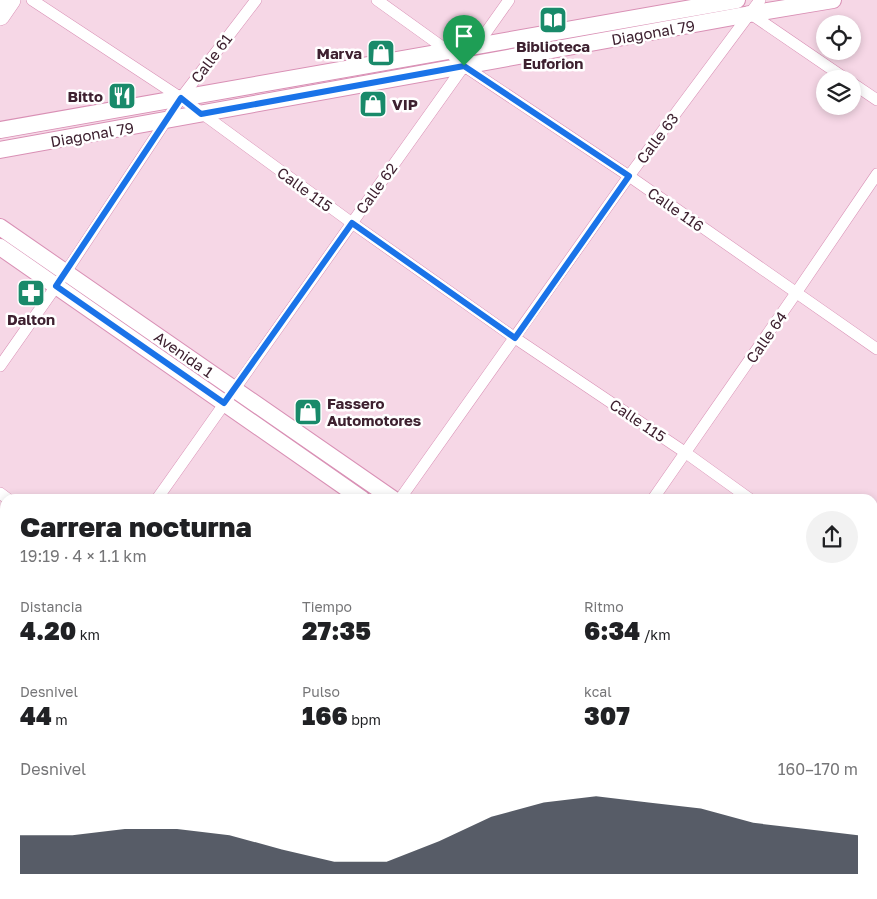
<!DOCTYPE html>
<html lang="es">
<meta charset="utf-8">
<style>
body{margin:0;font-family:"Golos Text",sans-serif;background:#f2f2f2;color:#202124;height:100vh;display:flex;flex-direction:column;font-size:19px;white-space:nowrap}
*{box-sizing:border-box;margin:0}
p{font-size:16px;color:#757577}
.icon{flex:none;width:28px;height:28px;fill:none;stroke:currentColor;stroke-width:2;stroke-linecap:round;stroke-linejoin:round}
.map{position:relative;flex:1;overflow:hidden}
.sheet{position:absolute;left:0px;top:494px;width:878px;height:406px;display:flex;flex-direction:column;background:#fff;border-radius:15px 15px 0 0;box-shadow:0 2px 8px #0003}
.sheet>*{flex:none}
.buttons{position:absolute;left:816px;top:15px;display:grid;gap:10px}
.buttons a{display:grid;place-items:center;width:45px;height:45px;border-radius:50%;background:#fff;box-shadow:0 2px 8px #0003;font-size:25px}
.pin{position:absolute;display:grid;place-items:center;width:42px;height:42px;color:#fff;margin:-51px -21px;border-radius:50% 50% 50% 0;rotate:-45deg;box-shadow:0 0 5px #0007}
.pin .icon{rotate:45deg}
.round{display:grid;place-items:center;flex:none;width:52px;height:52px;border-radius:26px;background:#f2f2f2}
.headline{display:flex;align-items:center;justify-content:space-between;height:85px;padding:0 20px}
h1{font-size:28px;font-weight:800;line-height:38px}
.stats{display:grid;grid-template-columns:repeat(3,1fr);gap:8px;height:85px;padding:5px 20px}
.stats div{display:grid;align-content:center}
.stats b{font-size:25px;font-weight:800}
.stats small{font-size:14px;font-weight:400}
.stats p{font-size:14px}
.chart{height:140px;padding:10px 20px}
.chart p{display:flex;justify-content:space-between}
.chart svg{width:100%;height:90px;margin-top:5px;fill:#111827;opacity:.7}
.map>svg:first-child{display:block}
</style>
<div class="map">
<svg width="877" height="899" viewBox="0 0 877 899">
<defs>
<pattern id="park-dots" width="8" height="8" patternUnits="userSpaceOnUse" patternTransform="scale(1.25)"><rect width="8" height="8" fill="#fdb2d7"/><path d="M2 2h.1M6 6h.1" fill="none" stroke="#da99b9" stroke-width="1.8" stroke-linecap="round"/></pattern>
</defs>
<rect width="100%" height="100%" fill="#f6d7e6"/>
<path fill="url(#park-dots)" d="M 877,783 L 877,899 L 771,899 L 766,895 L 872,895 L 872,784 Z"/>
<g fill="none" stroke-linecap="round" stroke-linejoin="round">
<defs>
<g id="street">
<path d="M 32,0 L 181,98 L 352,223 L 515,338 L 686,453 L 750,499"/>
<path d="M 377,0 L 448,51 L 464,66 L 629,176 L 877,349"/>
<path d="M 748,12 L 846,79"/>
<path d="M 475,48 L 509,0"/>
<path d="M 852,83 L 877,100"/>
<path d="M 0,366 L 66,272 L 181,98 L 256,0"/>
<path d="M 0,493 L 8,499"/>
<path d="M 157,499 L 352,223 L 466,63"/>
<path d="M 400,499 L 629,176 L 760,0"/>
<path d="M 653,499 L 796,293 L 877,174"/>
<path d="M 872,524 L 877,518"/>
<path d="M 872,587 L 877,590"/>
<path d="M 0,724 L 5,716"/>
<path d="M 0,742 L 5,746"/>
<path d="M 219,895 L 225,899"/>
<path d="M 572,895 L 578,899"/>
<path d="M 119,899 L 121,895"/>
<path d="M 369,899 L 372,895"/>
<path d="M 615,899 L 618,895"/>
</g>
<g id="secondary">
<path d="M 0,130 L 737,0"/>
<path d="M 0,150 L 750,14 L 833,0"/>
<path d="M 0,227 L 393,499"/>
<path d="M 0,247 L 362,499"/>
<path d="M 872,778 L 877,777"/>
<path d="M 756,895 L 757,899"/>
<path d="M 648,899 L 671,895"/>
</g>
<path id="primary" d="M 0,16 L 11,0"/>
</defs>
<use href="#street" stroke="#d990b5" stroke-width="12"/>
<use href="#secondary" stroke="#d990b5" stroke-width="18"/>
<use href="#primary" stroke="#d990b5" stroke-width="20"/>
<use href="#street" stroke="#fff" stroke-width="11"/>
<use href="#secondary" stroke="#fff" stroke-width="16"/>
<use href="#primary" stroke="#fff" stroke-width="19"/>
</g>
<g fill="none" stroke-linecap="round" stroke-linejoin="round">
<defs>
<path id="route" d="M 464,66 L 629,176 L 515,338 L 352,223 L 224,403 L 56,286 L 181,98 L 201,114 Z"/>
</defs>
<use href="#route" stroke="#fff" stroke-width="10"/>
<use href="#route" stroke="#1a73e8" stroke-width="6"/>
</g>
<defs>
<symbol id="library-square" viewBox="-11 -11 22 22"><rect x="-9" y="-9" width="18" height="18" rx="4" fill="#198a6a" stroke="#fff"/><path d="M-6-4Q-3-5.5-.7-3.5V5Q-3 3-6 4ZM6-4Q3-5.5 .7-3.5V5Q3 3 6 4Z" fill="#fff"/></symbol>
<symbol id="shop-square" viewBox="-11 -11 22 22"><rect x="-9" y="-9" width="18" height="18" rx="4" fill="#198a6a" stroke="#fff"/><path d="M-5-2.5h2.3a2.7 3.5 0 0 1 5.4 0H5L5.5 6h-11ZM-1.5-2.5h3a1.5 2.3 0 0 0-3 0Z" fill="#fff"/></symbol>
<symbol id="restaurant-square" viewBox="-11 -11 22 22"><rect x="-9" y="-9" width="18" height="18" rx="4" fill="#198a6a" stroke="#fff"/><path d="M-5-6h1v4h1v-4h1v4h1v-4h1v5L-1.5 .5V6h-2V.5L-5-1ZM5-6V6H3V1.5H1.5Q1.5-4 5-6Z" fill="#fff"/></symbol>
<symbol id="pharmacy-square" viewBox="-11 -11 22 22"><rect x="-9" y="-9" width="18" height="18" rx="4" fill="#198a6a" stroke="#fff"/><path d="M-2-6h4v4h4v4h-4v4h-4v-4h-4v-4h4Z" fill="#fff"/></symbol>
</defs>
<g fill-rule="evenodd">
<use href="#library-square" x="537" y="4" width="32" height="32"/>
<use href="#shop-square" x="365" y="37" width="32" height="32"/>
<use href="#restaurant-square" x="106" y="80" width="32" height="32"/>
<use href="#shop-square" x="357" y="88" width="32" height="32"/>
<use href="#pharmacy-square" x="15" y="277" width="32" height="32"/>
<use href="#shop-square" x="292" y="396" width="32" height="32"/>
</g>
<g text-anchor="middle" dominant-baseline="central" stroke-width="5" stroke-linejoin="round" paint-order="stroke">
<g font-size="15" fill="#3e2130" stroke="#fff">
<text transform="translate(653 32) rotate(-10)">Diagonal 79</text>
<text transform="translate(211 58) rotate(-53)">Calle 61</text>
<text transform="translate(92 134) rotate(-10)">Diagonal 79</text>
<text transform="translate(657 138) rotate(-53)">Calle 63</text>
<text transform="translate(376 188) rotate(-54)">Calle 62</text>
<text transform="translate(305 189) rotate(36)">Calle 115</text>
<text transform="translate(676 209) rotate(35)">Calle 116</text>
<text transform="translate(766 337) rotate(-55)">Calle 64</text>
<text transform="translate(184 354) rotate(35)">Avenida 1</text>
<text transform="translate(638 420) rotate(34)">Calle 115</text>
</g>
<g font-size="15" font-weight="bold" fill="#3e2130" stroke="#fff">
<text x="553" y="46">Biblioteca<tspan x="553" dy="17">Euforion</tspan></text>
<text x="362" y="53" text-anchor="end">Marva</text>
<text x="103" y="96" text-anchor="end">Bitto</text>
<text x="392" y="104" text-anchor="start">VIP</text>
<text x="31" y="319">Dalton</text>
<text x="327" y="403" text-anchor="start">Fassero<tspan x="327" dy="17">Automotores</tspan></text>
</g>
</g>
</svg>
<div class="buttons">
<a><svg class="icon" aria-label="locate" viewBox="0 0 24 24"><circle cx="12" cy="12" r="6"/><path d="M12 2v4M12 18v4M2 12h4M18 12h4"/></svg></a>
<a><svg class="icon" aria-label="layers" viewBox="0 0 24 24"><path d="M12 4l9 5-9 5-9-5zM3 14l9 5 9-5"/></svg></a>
</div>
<div class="pin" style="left:464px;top:66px;background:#1e9e55"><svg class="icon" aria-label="arrive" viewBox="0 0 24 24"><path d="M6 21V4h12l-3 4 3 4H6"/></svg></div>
<section class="sheet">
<div class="headline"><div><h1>Carrera nocturna</h1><p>19:19 · 4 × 1.1 km</p></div><a class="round"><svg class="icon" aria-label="share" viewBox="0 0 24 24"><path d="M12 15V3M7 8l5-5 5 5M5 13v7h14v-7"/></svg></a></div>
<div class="stats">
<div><p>Distancia</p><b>4.20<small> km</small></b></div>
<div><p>Tiempo</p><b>27:35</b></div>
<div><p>Ritmo</p><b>6:34<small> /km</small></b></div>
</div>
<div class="stats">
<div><p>Desnivel</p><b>44<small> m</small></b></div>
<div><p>Pulso</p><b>166<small> bpm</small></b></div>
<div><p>kcal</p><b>307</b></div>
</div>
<div class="chart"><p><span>Desnivel</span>160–170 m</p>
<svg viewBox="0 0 160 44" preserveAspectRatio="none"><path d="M0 44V25L10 25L20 22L30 22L40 25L50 32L60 38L70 38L80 28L90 16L100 9L110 6L120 9L130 12L140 19L150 22L160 25V44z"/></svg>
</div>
</section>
</div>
